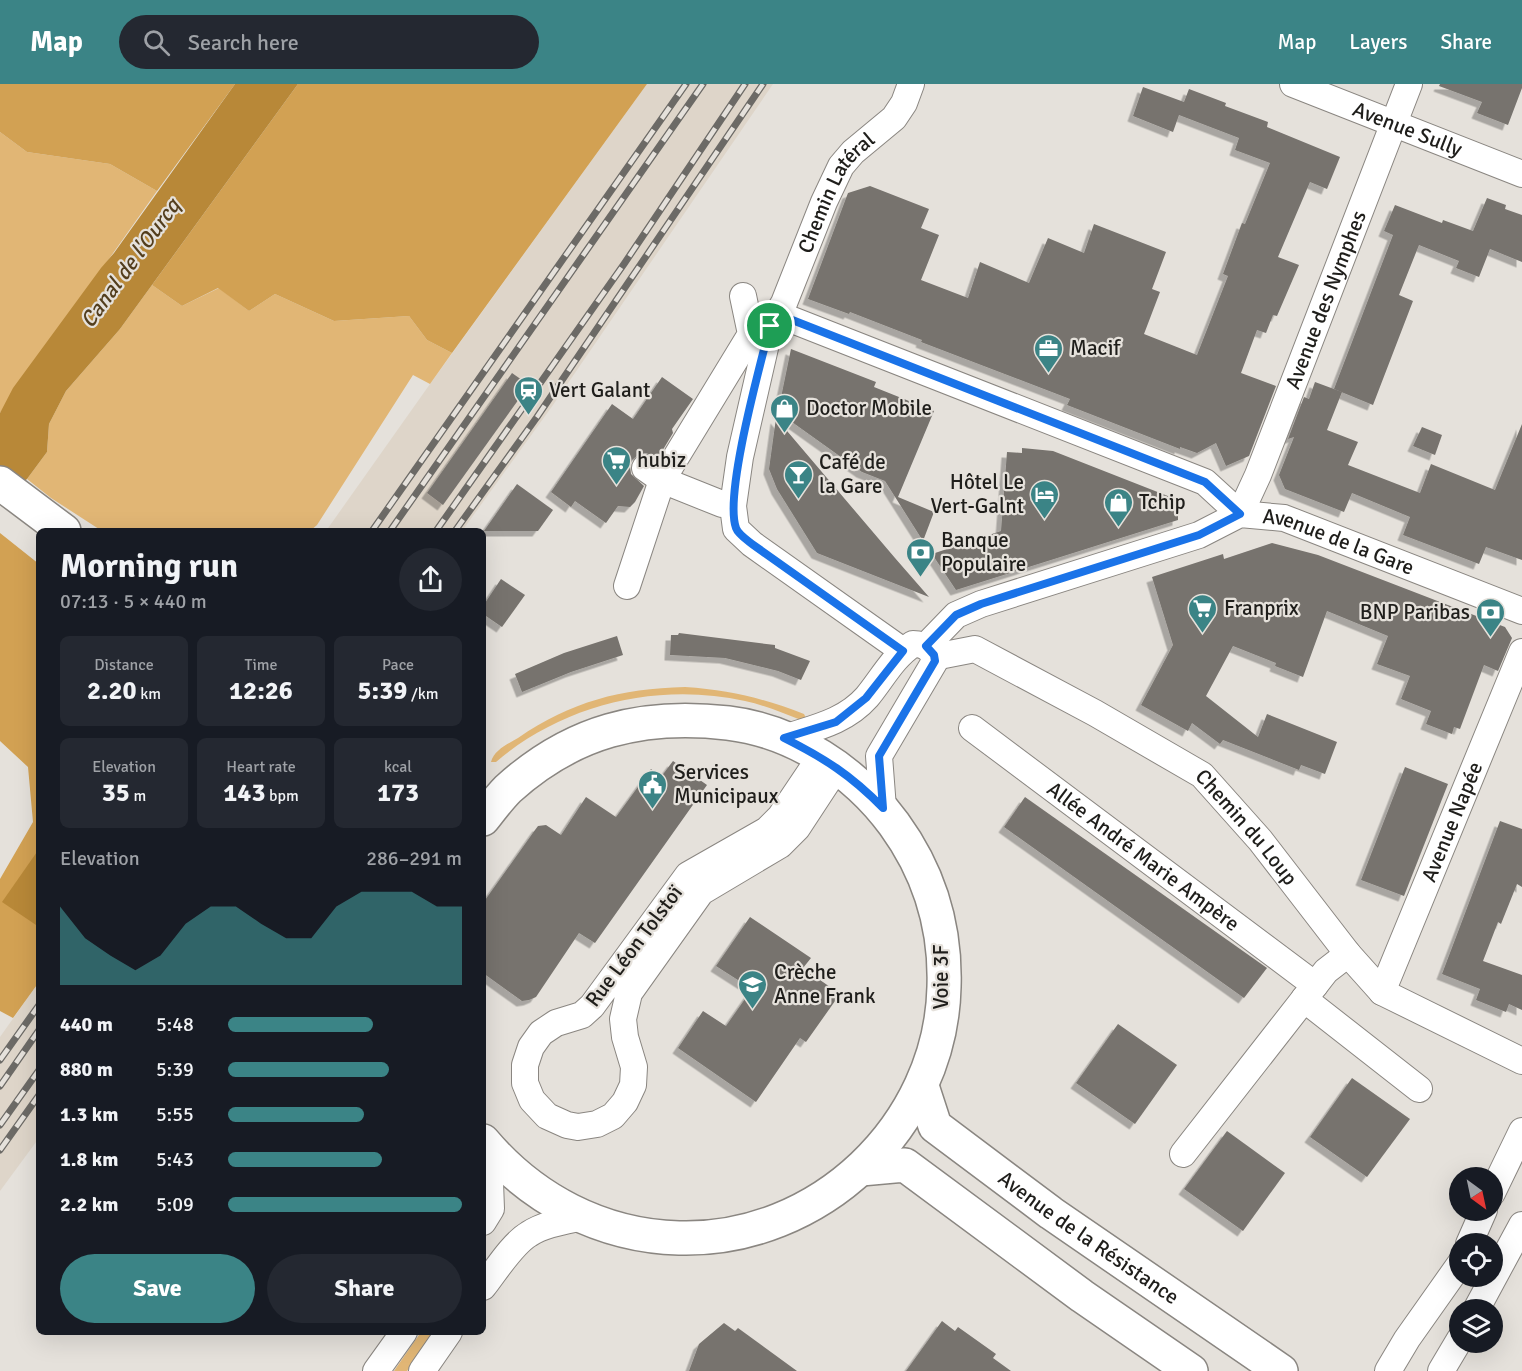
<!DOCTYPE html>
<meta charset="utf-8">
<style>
body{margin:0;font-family:Signika,sans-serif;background:#242831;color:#f1f3f6;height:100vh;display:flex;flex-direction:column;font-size:22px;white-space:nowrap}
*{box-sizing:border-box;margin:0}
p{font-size:20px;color:#9ea1a6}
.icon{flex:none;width:33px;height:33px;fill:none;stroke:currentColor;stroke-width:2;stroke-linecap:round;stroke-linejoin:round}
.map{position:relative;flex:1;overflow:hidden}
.panel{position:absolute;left:36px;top:444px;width:450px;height:807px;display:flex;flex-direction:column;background:#171b24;border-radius:9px;box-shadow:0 6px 24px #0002}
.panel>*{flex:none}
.needle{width:39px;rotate:147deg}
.buttons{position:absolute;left:1449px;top:1083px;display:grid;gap:12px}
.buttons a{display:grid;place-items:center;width:54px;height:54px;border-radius:50%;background:#171b24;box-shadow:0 6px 24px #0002;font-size:30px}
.pin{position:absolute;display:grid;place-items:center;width:51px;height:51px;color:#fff;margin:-26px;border:3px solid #fff;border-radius:50%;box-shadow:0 2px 6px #0007}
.round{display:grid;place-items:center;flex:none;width:63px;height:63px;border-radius:32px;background:#242831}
.headline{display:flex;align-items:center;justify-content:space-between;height:102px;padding:0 24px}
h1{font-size:33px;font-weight:800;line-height:45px}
.stats{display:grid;grid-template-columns:repeat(3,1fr);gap:9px;height:102px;padding:6px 24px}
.stats div{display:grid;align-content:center;border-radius:9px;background:#242831;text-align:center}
.stats b{font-size:26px;font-weight:800}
.stats small{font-size:16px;font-weight:400}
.stats p{font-size:16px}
.chart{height:168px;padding:12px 24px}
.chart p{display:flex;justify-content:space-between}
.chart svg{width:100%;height:108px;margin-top:6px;fill:#3b8486;opacity:.7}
.action{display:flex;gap:12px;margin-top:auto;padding:12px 24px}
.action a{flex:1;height:69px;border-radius:36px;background:#3b8486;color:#fff;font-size:24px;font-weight:800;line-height:69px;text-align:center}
.action a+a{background:#242831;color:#f1f3f6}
ul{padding:0 24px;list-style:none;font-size:20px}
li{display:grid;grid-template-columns:96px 72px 1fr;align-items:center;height:45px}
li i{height:15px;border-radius:8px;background:#3b8486}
header{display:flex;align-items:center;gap:36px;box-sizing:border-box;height:84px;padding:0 30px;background:#3b8486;color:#fff}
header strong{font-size:28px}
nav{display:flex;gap:33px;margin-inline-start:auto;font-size:21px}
.search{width:420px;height:54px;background:#242831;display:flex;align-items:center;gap:15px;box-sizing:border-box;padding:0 21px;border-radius:33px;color:#9ea1a6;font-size:22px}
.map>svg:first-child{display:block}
</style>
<header>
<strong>Map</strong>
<div class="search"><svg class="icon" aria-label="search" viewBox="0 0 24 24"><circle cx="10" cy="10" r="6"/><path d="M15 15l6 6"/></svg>Search here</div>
<nav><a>Map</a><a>Layers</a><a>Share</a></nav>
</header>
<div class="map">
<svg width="1522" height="1287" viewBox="0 0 1522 1287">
<defs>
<filter id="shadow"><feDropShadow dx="-5.5" dy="5.5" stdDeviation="0" flood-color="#0004"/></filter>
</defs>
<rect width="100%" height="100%" fill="#e5e1db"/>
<g fill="#ded5c9">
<path d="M 647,0 L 773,0 L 553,321 L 462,447 L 326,447 L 430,300 Z"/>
<path d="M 39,898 L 39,1054 L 0,1107 L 0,953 Z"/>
</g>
<g fill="#e1b675">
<path d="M 0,48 L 27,68 L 110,80 L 157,107 L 0,329 Z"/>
<path d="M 152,201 L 182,222 L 219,204 L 249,227 L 275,210 L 334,237 L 409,232 L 427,256 L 452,269 L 430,300 L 413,291 L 317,441 L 310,447 L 102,447 L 51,414 L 27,395 L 47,368 L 49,340 L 66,307 L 120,245 Z"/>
<path d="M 685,603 C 730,606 762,614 804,630 L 806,634 L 801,636 C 783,629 764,621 745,617 C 658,598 564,620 496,678 L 491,678 C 494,666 508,660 518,654 C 572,617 620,605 685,603 Z"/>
<path d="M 421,1248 L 435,1248 L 407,1287 L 394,1287 Z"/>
</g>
<g fill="#d2a153">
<path d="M 0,0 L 235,0 L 157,107 L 110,80 L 27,68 L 0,48 Z"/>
<path d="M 298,0 L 647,0 L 452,269 L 427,256 L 409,232 L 334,237 L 275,210 L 249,227 L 218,204 L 182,222 L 152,201 Z"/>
<path d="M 0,449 L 39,480 L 39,898 L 13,934 L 0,927 L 0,795 L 33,738 L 28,683 L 0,657 Z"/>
</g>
<g fill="#b88838">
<path d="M 235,0 L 298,0 L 120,245 L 66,307 L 49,340 L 47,368 L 27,395 L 0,420 L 0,329 L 13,304 L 101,184 L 114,169 Z"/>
<path d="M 39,765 L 39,843 L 2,818 Z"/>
</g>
<g fill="#77736e" filter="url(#shadow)">
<path d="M 1440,0 L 1522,0 L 1522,4 L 1508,41 L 1477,29 L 1482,18 L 1439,2 Z"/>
<path d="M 1143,3 L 1184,18 L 1189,5 L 1226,19 L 1225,22 L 1268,38 L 1267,43 L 1340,73 L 1327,105 L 1310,98 L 1278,173 L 1299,181 L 1277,232 L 1273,231 L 1266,249 L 1257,246 L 1241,289 L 1276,302 L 1249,372 L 1226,382 L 1216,359 L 1197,369 L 1180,363 L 1180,365 L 1067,321 L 1070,315 L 921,258 L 922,256 L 850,228 L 849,230 L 808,215 L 848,109 L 870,102 L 929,125 L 921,144 L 939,151 L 921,196 L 968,214 L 980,178 L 1029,199 L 1048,154 L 1084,169 L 1094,140 L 1166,168 L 1152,205 L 1160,208 L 1144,250 L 1197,271 L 1228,192 L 1223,190 L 1242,139 L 1245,140 L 1270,79 L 1235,66 L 1239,54 L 1179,31 L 1173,48 L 1133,32 Z"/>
<path d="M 1487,114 L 1506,121 L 1505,125 L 1522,131 L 1522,178 L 1490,165 L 1479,193 L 1456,184 L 1459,177 L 1419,161 L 1399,211 L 1413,217 L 1373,321 L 1334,305 L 1393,151 L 1384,147 L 1395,121 L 1442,139 L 1443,136 L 1473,147 Z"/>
<path d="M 791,265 L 876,298 L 874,303 L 934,327 L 898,413 L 934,428 L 923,457 L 885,397 L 862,388 L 778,328 Z"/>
<path d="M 512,289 L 529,301 L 443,421 L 427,409 Z"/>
<path d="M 662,293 L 693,315 L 672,345 L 673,349 L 658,374 L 646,369 L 638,371 L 632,376 L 630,382 L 631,390 L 644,402 L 635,418 L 630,423 L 618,422 L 606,439 L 575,417 L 571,423 L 551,408 L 612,320 L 633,335 Z"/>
<path d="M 1315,298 L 1342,308 L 1327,346 L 1358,358 L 1348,381 L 1420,409 L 1431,380 L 1495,406 L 1522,340 L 1522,476 L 1486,463 L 1479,480 L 1403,451 L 1410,433 L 1352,409 L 1344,428 L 1285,405 L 1279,391 L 1294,353 L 1288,355 L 1304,313 L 1309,315 Z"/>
<path d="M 776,334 L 895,474 L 929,513 L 817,469 L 777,405 L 769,385 Z"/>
<path d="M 1422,343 L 1442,351 L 1435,371 L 1413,362 Z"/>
<path d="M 1022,364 L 1053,367 L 1178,416 L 1178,436 L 956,506 L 932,470 L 1001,447 L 1007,368 L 1022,369 Z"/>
<path d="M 517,400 L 553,426 L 538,447 L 484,447 Z"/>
<path d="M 1272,459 L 1318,471 L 1505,543 L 1512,554 L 1498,587 L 1484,581 L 1460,645 L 1454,643 L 1452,650 L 1426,640 L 1431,627 L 1401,615 L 1410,592 L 1377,580 L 1388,552 L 1327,527 L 1303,593 L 1275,582 L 1276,579 L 1233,562 L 1206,612 L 1258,653 L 1267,630 L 1337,658 L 1325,690 L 1301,681 L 1299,686 L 1223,656 L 1220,660 L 1192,639 L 1188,647 L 1141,621 L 1173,561 L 1152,493 L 1223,470 L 1224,475 Z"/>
<path d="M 501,495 L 525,511 L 502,543 L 483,530 L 483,522 Z"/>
<path d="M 679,549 L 775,561 L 775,564 L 810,577 L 801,596 L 778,587 L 725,574 L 670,571 L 671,551 L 678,551 Z"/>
<path d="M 617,552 L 623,571 L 571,588 L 522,608 L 515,590 L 564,569 Z"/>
<path d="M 673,677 L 707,701 L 595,859 L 579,849 L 536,913 L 529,916 L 522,917 L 483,889 L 483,819 L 535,746 L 538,742 L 546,741 L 561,751 L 586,713 L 616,733 L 651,685 L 661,693 Z"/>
<path d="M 1405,683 L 1448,700 L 1404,812 L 1361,796 Z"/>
<path d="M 1025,713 L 1267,884 L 1244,914 L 1004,743 Z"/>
<path d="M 1500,737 L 1522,745 L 1522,803 L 1517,800 L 1501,840 L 1498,838 L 1483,877 L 1522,891 L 1522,926 L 1509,920 L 1506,928 L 1476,916 L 1480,905 L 1442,890 Z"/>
<path d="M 750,833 L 811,874 L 803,884 L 840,910 L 806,958 L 800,954 L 756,1018 L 678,964 L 703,927 L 726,942 L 752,905 L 716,882 Z"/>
<path d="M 1118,940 L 1177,981 L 1135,1040 L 1076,999 Z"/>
<path d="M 1352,994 L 1410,1035 L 1367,1093 L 1310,1053 Z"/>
<path d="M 1227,1047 L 1285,1089 L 1243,1147 L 1184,1105 Z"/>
<path d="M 942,1237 L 955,1247 L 958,1243 L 996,1270 L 993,1274 L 1011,1287 L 906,1287 Z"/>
<path d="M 724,1239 L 735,1247 L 738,1244 L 797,1287 L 689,1287 L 699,1260 Z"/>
</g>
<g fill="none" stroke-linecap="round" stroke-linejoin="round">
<defs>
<g id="minor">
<path id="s1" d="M 1293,0 L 1522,90"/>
<path id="s2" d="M 777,230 L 1205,398 L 1240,430 L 1258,391 L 1409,0"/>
<path d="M 645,384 L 662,396 L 722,420"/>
<path d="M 627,502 L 662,396 L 751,250 L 743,212"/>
<path id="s3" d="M 926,562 L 956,531 L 981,520 L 1199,451 L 1240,430 L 1284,434 L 1522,527"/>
<path id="s4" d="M 903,567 L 752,460 L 736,445 L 733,422 L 740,373 L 770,242 L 784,219 L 824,118 L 841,82 L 853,68 L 894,34 L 904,19 L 911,0"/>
<path id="s5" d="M 934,573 L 975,565 L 1095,629 L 1202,691 L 1260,756 L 1348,870 L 1382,908 L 1522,977"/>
<path id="s6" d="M 972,644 L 1315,901"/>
<path d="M 784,654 C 814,644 845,638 867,613 C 882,595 893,573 913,560 C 925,560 933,565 935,577 L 879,672 L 883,724"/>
<path d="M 821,672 L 780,733 L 767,746 L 688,791 L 592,922 L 582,931 L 556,939 L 541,949 L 531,963 L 525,981 L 525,999 L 532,1016 L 547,1032 L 567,1041 L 578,1043 L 597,1040 L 613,1032 L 625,1018 L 633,1001 L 634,983 L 625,953 L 623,935 L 629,909 L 701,808 L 780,761 L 797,744 L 837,683"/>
<path id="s7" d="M 1382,908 L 1522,568"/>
<path d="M 1304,915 L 1419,1005"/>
<path d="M 1183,1070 L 1326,887 L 1348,870"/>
<path d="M 483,1076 L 490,1098 L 491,1125 L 483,1138"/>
<path d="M 1492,1109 L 1522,1047"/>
<path d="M 1469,1160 L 1484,1126"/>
<path d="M 483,1203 C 495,1188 512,1160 529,1150 C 544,1140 565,1137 583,1133"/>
<path d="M 1476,1226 L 1522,1141"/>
<path d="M 376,1287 L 404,1248"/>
<path d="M 422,1287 L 449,1248"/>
<path d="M 1388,1287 L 1407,1255 L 1460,1180"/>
<path d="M 1441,1287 L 1460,1255"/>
</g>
<g id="major">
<path d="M 0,399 L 64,447"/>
<path d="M 483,735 C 491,725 499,714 508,705 C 572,647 642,629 728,639 C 794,647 855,687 894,740 C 929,788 946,843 944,903 C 941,1042 819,1158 679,1154 C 601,1152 532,1115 483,1057"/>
<path id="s8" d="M 922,1002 L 935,1042 L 1051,1129 L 1281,1287"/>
<path d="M 861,1085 L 905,1081 L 1082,1212 L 1191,1287"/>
</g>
</defs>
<use href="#minor" stroke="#8a8681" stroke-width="28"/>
<use href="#major" stroke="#8a8681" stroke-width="36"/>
<use href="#minor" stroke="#fff" stroke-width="26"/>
<use href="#major" stroke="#fff" stroke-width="33"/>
<defs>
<g id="rail">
<path d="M 372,447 L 686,0"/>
<path d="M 390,447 L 703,0"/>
<path d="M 436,447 L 624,180 L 745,0"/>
<path d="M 455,447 L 537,333 L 763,0"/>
<path d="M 0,976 L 39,921"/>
<path d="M 0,1002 L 39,946"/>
<path d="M 0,1041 L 39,986"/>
<path d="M 0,1066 L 39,1011"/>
</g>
</defs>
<use href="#rail" stroke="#6c6a66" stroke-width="7"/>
<use href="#rail" stroke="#e5e1db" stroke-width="4.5" stroke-dasharray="14" stroke-linecap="butt"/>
</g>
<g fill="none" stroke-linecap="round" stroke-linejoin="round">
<defs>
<path id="route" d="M 777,230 L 1205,398 L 1240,430 L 1199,451 L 981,520 L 956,531 L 926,562 L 934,571 L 935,577 L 879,672 L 883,724 C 851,691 824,674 784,654 L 836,638 L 866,614 L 903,567 L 752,460 C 747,456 738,450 736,444 C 724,411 760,282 770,242 Z"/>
</defs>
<use href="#route" stroke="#fff" stroke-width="12"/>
<use href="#route" stroke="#1a73e8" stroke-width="8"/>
</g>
<defs>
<symbol id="office-pin" viewBox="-11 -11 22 30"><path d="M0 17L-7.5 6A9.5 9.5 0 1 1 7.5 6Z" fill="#3b8486" stroke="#e5e1db"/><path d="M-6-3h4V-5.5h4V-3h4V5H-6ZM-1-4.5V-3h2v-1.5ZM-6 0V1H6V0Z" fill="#fff"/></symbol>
<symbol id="station-pin" viewBox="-11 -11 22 30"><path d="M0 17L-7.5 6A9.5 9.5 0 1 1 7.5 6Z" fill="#3b8486" stroke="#e5e1db"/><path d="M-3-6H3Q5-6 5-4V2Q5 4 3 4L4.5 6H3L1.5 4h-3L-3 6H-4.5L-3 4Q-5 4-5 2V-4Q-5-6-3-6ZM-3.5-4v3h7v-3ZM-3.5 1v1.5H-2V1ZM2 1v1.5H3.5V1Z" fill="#fff"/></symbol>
<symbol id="shop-pin" viewBox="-11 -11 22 30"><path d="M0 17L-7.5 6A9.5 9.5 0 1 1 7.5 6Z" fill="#3b8486" stroke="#e5e1db"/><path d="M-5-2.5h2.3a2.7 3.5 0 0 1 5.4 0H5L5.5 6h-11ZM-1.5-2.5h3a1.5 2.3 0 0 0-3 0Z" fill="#fff"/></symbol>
<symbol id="supermarket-pin" viewBox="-11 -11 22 30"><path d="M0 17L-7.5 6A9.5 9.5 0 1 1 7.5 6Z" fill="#3b8486" stroke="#e5e1db"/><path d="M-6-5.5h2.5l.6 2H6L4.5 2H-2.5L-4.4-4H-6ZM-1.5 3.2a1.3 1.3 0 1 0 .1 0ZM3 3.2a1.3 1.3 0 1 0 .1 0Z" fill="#fff"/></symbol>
<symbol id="bar-pin" viewBox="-11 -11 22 30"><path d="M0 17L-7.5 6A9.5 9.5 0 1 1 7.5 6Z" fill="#3b8486" stroke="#e5e1db"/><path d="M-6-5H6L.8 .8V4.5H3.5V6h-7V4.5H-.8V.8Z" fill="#fff"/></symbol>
<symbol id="hotel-pin" viewBox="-11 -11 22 30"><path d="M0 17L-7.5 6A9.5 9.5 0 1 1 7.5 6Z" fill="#3b8486" stroke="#e5e1db"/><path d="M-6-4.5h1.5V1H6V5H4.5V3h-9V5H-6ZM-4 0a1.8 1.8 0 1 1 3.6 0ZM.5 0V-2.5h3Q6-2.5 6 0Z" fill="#fff"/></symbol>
<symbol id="bank-pin" viewBox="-11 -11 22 30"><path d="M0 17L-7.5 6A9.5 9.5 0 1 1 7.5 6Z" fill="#3b8486" stroke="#e5e1db"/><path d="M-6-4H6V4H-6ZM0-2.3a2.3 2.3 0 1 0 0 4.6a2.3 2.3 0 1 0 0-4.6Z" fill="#fff"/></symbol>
<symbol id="civic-pin" viewBox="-11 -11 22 30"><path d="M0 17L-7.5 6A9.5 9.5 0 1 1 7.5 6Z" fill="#3b8486" stroke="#e5e1db"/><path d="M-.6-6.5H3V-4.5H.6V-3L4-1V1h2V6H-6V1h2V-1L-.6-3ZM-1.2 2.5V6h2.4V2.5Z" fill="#fff"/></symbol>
<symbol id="school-pin" viewBox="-11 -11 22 30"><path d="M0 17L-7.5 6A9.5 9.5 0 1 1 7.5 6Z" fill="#3b8486" stroke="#e5e1db"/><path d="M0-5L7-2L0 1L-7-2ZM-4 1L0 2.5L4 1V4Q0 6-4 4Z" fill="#fff"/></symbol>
</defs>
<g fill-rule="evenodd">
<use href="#office-pin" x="1032" y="248" width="33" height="45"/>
<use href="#station-pin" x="512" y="290" width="33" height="45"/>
<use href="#shop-pin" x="768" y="308" width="33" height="45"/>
<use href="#supermarket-pin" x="600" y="360" width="33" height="45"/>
<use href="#bar-pin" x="782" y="374" width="33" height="45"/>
<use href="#hotel-pin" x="1028" y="394" width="33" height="45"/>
<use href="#shop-pin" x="1102" y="402" width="33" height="45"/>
<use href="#bank-pin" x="904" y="452" width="33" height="45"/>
<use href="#supermarket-pin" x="1186" y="508" width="33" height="45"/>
<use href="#bank-pin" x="1474" y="512" width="33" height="45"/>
<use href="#civic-pin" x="636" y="684" width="33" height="45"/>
<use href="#school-pin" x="736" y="884" width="33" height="45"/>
</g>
<g text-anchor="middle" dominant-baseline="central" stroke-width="4.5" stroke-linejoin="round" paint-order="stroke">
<g font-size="21" fill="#1f1e1b" stroke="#e5e1db">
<text stroke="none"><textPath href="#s1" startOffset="123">Avenue Sully</textPath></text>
<text stroke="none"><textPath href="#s4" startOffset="564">Chemin Latéral</textPath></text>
<text stroke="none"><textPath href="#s2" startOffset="738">Avenue des Nymphes</textPath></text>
<text stroke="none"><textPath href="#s3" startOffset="448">Avenue de la Gare</textPath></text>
<text stroke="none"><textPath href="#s7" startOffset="184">Avenue Napée</textPath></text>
<text stroke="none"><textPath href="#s5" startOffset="370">Chemin du Loup</textPath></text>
<text stroke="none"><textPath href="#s6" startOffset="214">Allée André Marie Ampère</textPath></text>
<text transform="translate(634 862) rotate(-53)">Rue Léon Tolstoï</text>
<text transform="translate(941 893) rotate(-90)">Voie 3F</text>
<text stroke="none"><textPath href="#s8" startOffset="232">Avenue de la Résistance</textPath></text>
</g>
<g font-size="21" fill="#1f1e1b" stroke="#e5e1db" text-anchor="start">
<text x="1070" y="264">Macif</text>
<text x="549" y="306">Vert Galant</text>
<text x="806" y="324">Doctor Mobile</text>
<text x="637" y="376">hubiz</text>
<text x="819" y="378">Café de<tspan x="819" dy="24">la Gare</tspan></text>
<text x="1024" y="398" text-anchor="end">Hôtel Le<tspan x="1024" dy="24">Vert-Galnt</tspan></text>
<text x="1139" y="418">Tchip</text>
<text x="941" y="456">Banque<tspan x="941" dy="24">Populaire</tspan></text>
<text x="1224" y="524">Franprix</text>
<text x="1470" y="528" text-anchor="end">BNP Paribas</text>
<text x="674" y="688">Services<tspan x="674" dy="24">Municipaux</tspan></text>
<text x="774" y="888">Crèche<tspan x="774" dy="24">Anne Frank</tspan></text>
</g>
<g font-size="22" font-style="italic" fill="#533e1d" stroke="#e5e1db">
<text transform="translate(130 179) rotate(-54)">Canal de l'Ourcq</text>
</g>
</g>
</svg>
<div class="buttons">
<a><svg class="needle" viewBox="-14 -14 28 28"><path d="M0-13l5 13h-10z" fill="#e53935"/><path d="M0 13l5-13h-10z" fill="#9ea1a6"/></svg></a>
<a><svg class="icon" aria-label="locate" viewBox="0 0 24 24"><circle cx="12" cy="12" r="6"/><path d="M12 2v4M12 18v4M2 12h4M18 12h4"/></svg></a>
<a><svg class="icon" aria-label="layers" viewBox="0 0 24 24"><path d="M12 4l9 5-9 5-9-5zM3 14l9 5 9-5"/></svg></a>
</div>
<div class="pin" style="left:770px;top:242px;background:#1e9e55"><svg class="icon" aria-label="arrive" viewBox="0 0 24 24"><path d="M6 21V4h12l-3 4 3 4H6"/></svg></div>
<section class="panel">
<div class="headline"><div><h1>Morning run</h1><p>07:13 · 5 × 440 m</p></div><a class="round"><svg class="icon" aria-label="share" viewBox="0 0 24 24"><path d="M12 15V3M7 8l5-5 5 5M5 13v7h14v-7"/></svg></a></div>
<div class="stats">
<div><p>Distance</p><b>2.20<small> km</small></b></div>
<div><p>Time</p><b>12:26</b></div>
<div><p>Pace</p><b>5:39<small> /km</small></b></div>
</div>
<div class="stats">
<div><p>Elevation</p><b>35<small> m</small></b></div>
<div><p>Heart rate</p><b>143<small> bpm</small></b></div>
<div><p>kcal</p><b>173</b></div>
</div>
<div class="chart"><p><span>Elevation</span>286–291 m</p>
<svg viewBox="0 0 160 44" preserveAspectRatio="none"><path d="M0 44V12L10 25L20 32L30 38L40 32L50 19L60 12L70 12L80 19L90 25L100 25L110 12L120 6L130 6L140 6L150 12L160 12V44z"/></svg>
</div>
<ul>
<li><b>440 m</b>5:48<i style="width:62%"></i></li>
<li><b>880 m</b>5:39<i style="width:69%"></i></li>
<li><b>1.3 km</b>5:55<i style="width:58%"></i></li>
<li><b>1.8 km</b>5:43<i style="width:66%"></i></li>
<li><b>2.2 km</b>5:09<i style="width:100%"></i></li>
</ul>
<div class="action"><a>Save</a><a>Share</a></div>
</section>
</div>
